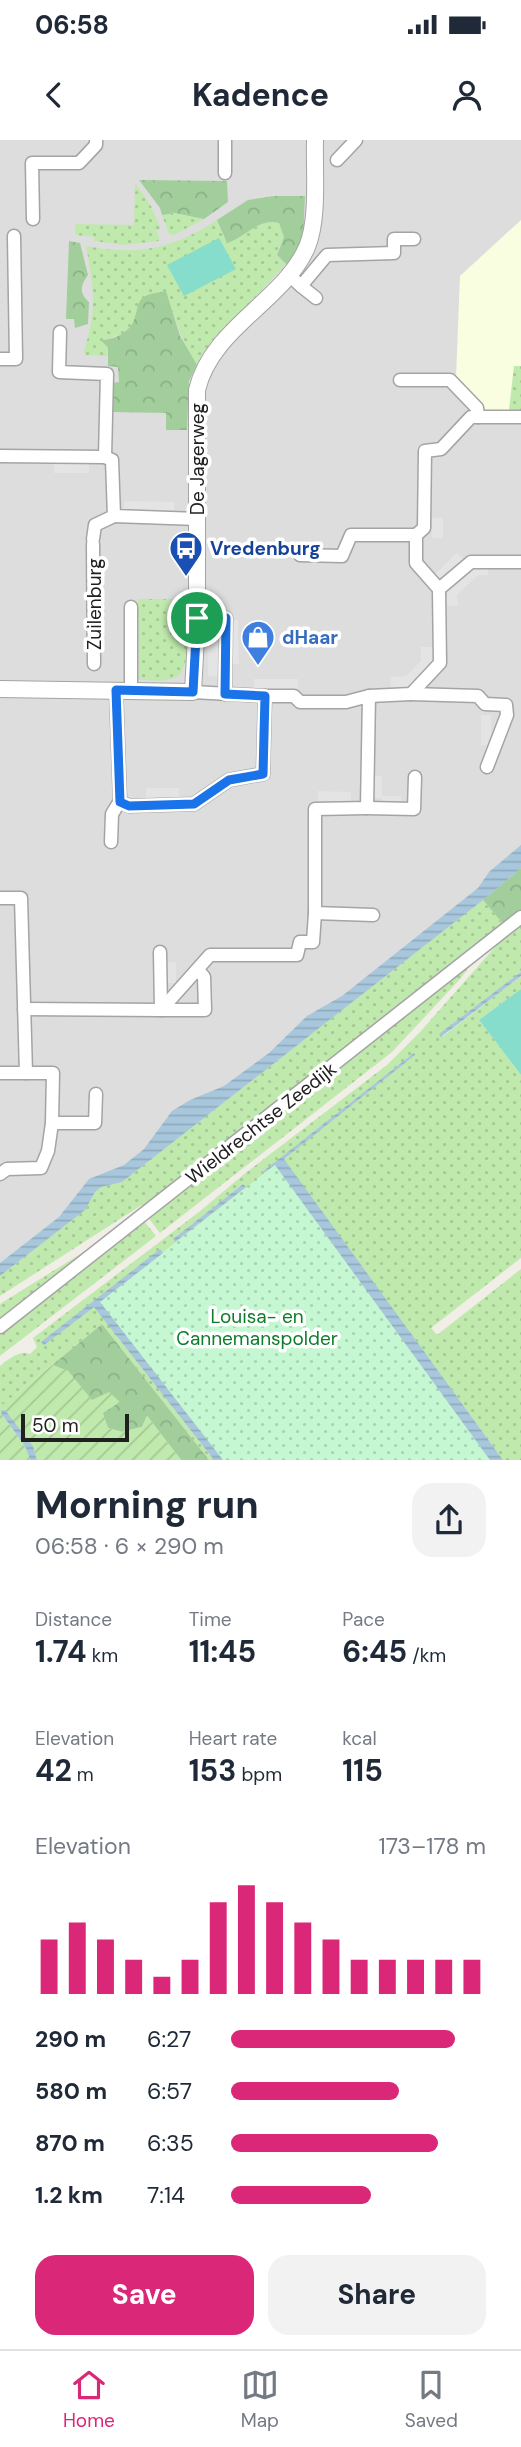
<!DOCTYPE html>
<meta charset="utf-8">
<style>
body{margin:0;font-family:"DM Sans",sans-serif;background:#f2f2f3;color:#1f2937;height:100vh;display:flex;flex-direction:column;font-size:26px;white-space:nowrap}
*{box-sizing:border-box;margin:0}
p{font-size:23px;color:#747a83}
.icon{flex:none;width:38px;height:38px;fill:none;stroke:currentColor;stroke-width:2;stroke-linecap:round;stroke-linejoin:round}
.map{position:relative;height:1320px;overflow:hidden}
.sheet{display:flex;flex-direction:column;background:#fff;flex:1}
.sheet>*{flex:none}
.scale{position:absolute;left:21px;bottom:18px;width:108px;box-sizing:border-box;padding-left:7px;border:4px solid #202020;border-top:0;font-size:19px;line-height:24px;white-space:nowrap;color:#202020;-webkit-text-stroke:5px #fff;paint-order:stroke}
.pin{position:absolute;display:grid;place-items:center;width:60px;height:60px;color:#fff;margin:-30px;border:4px solid #fff;border-radius:50%;box-shadow:0 2px 7px #0007}
.round{display:grid;place-items:center;flex:none;width:74px;height:74px;border-radius:21px;background:#f2f2f3}
.head{display:flex;align-items:center;justify-content:space-between;height:119px;padding:0 35px}
h1{font-size:38px;font-weight:700;line-height:52px}
.figures{display:grid;grid-template-columns:repeat(3,1fr);gap:10px;height:119px;padding:7px 35px}
.figures div{display:grid;align-content:center}
.figures b{font-size:30px;font-weight:700}
.figures small{font-size:19px;font-weight:400}
.figures p{font-size:19px}
.chart{height:196px;padding:14px 35px}
.chart p{display:flex;justify-content:space-between}
.chart svg{width:100%;height:126px;margin-top:7px;stroke:#db2777;stroke-width:6}
.primary-button{display:flex;gap:14px;margin-top:auto;padding:14px 35px}
.primary-button a{flex:1;height:80px;border-radius:21px;background:#db2777;color:#fff;font-size:28px;font-weight:700;line-height:80px;text-align:center}
.primary-button a+a{background:#f2f2f3;color:#1f2937}
ul{padding:0 35px;list-style:none;font-size:23px}
li{display:grid;grid-template-columns:112px 84px 1fr;align-items:center;height:52px}
li i{height:18px;border-radius:9px;background:#db2777}
.status{display:flex;justify-content:space-between;align-items:center;height:49px;padding:0 35px;background:#fff;direction:ltr}
.status svg{height:19px;fill:currentColor}
header{display:flex;justify-content:space-between;align-items:center;height:91px;padding:0 35px;background:#fff;font-size:32px;font-weight:700}
.tab-bar{display:flex;justify-content:space-around;align-items:center;height:98px;border-top:2px solid #e0e1e3;background:#fff;font-size:19px;color:#747a83}
.tab-bar a{display:grid;justify-items:center;gap:4px}
.tab-bar .selected{color:#db2777}
.map>svg:first-child{display:block}
</style>
<div class="status"><b>06:58</b><svg viewBox="0 0 49 12"><path d="M0 12V9h3v3zM5 12V6h3v6zM10 12V3h3v9zM15 12V0h3v12zM26 1h20v11H26zM47 4h2v5h-2z"/></svg></div>
<header><svg class="icon" aria-label="back" viewBox="0 0 24 24"><path d="M15 5l-7 7 7 7"/></svg>Kadence<svg class="icon" aria-label="person" viewBox="0 0 24 24"><circle cx="12" cy="8" r="4"/><path d="M4 21q1-7 8-7t8 7"/></svg></header>
<div class="map">
<svg width="521" height="1320" viewBox="0 0 521 1320">
<defs>
<pattern id="grass-dots" width="8" height="8" patternUnits="userSpaceOnUse" patternTransform="scale(1.75)"><rect width="8" height="8" fill="#c0e9ad"/><path d="M2 2h.1M6 6h.1" fill="none" stroke="#a5c895" stroke-width="1.8" stroke-linecap="round"/></pattern>
<pattern id="forest-crowns" width="20" height="18" patternUnits="userSpaceOnUse" patternTransform="scale(1.75)"><rect width="20" height="18" fill="#a2ce9c"/><path d="M2 6a3 3 0 1 1 6 0M12 15a3 3 0 1 1 6 0" fill="none" stroke="#8bb186"/></pattern>
<pattern id="park-dots" width="8" height="8" patternUnits="userSpaceOnUse" patternTransform="scale(1.75)"><rect width="8" height="8" fill="#c5f8d2"/><path d="M2 2h.1M6 6h.1" fill="none" stroke="#a9d4b4" stroke-width="1.8" stroke-linecap="round"/></pattern>
<pattern id="garden-furrows" width="10" height="10" patternUnits="userSpaceOnUse" patternTransform="scale(1.75)"><rect width="10" height="10" fill="#c0e9ad"/><path d="M-1 1l2-2M0 10L10 0M9 11l2-2" fill="none" stroke="#a5c895"/></pattern>
<pattern id="water-rules" width="6" height="5" patternUnits="userSpaceOnUse" patternTransform="scale(1.75)"><rect width="6" height="5" fill="#a8c7dd"/><path d="M0 2.5h6" fill="none" stroke="#90abbd"/></pattern>
</defs>
<rect width="100%" height="100%" fill="#f0eee6"/>
<path fill="#dedddd" d="M 0,0 L 521,0 L 521,763 L 0,1143 Z"/>
<path fill="#f9fee1" d="M 521,80 L 521,275 L 489,274 L 456,238 L 460,136 Z"/>
<g fill="url(#grass-dots)" fill-rule="evenodd">
<path d="M 135,43 L 150,64 L 161,89 L 156,91 L 159,97 L 159,101 L 124,105 L 94,101 L 94,97 L 76,95 L 75,84 L 134,85 Z"/>
<path d="M 175,73 L 204,79 L 174,95 L 169,94 L 162,75 Z"/>
<path d="M 217,80 L 227,103 C 246,98 259,77 279,83 L 284,97 L 278,110 L 278,117 L 286,124 L 205,211 L 197,225 L 185,206 L 165,151 L 136,178 L 132,186 L 125,193 L 101,201 L 108,207 L 107,216 L 85,215 L 84,211 C 97,170 94,147 86,106 C 138,116 172,109 217,80 Z"/>
<path d="M 514,226 L 521,226 L 521,271 L 509,270 Z"/>
<path d="M 138,459 L 188,459 C 188,475 191,528 178,536 C 168,543 150,540 139,540 Z"/>
<path d="M 483,760 L 505,786 L 151,1062 L 140,1066 L 0,1156 L 0,1136 L 85,1070 L 95,1052 L 101,1047 L 122,1042 Z"/>
<path d="M 521,786 L 521,832 L 440,894 L 442,897 L 521,836 L 521,849 L 479,880 L 521,935 L 521,1118 L 431,1188 L 437,1195 L 521,1129 L 521,1320 L 503,1320 L 283,1019 L 415,915 L 262,1034 L 275,1025 L 490,1320 L 108,1162 L 163,1112 L 44,1205 L 94,1166 L 214,1320 L 209,1320 L 102,1184 L 0,1267 L 0,1226 C 9,1219 19,1210 30,1214 L 37,1207 L 33,1198 L 199,1072 L 243,1035 L 387,925 L 420,892 L 496,806 ZM 243,1044 L 245,1047 L 175,1102 L 173,1099 Z"/>
<path d="M 475,819 L 461,838 L 392,912 L 160,1093 L 147,1076 Z"/>
<path d="M 143,1080 L 156,1096 L 0,1216 L 0,1191 Z"/>
<path d="M 114,1093 L 0,1180 L 0,1164 Z"/>
</g>
<g fill="url(#forest-crowns)">
<path d="M 139,40 L 227,41 L 228,62 L 204,79 L 175,73 L 162,75 L 160,68 Z"/>
<path d="M 274,56 L 305,56 L 303,100 L 295,120 L 286,124 L 277,115 L 284,97 L 279,83 C 259,77 245,98 227,103 L 217,80 L 248,60 Z"/>
<path d="M 69,101 L 80,103 L 88,135 C 80,146 79,153 89,162 L 88,184 L 75,188 L 74,179 L 66,179 Z"/>
<path d="M 166,151 L 180,196 L 197,225 L 189,241 L 187,290 L 166,290 L 166,273 L 112,272 L 112,243 L 119,242 L 118,227 L 108,226 L 108,207 L 100,200 C 115,200 131,192 135,177 C 137,172 137,165 140,161 C 145,153 158,153 166,151 Z"/>
<path d="M 521,728 L 521,773 L 505,786 L 483,760 Z"/>
<path d="M 102,1184 L 209,1320 L 181,1320 L 147,1276 L 142,1287 L 122,1292 L 108,1288 L 102,1273 L 119,1262 L 92,1261 L 68,1231 L 52,1225 Z"/>
</g>
<path fill="url(#park-dots)" d="M 275,1025 L 490,1320 L 221,1320 L 99,1162 Z"/>
<path fill="url(#garden-furrows)" d="M 52,1225 L 68,1231 L 92,1260 L 109,1252 L 120,1262 L 103,1273 L 108,1288 L 122,1292 L 142,1287 L 147,1276 L 181,1320 L 37,1320 L 33,1306 L 4,1269 L 1,1273 L 25,1306 L 30,1320 L 0,1320 L 0,1267 Z"/>
<g fill="#86ddcb">
<path d="M 219,98 L 236,129 L 184,156 L 167,125 Z"/>
<path d="M 521,849 L 521,935 L 479,880 Z"/>
</g>
<g fill="#e4e4e4">
<rect x="54" y="323" width="35" height="10"/>
<path d="M 124,361 L 174,362 L 174,372 L 124,371 Z"/>
<rect x="432" y="378" width="11" height="20"/>
<path d="M 457,413 L 465,421 L 442,442 L 435,434 Z"/>
<path d="M 474,425 L 488,426 L 488,435 L 478,435 L 457,455 L 458,466 L 447,466 L 447,450 Z"/>
<path d="M 238,480 L 239,524 L 229,524 L 229,535 L 208,536 L 207,496 L 212,495 L 211,481 Z"/>
<path d="M 421,507 L 433,507 L 434,524 L 408,549 L 391,550 L 390,537 L 406,536 L 421,521 Z"/>
<rect x="254" y="539" width="44" height="10"/>
<rect x="481" y="575" width="10" height="30"/>
<path d="M 371,636 L 382,636 L 382,656 L 401,656 L 401,665 L 382,665 L 382,658 L 371,658 Z"/>
<rect x="146" y="648" width="33" height="11"/>
<path d="M 318,651 L 351,652 L 351,661 L 318,661 Z"/>
<rect x="166" y="822" width="10" height="21"/>
</g>
<g fill="url(#water-rules)">
<path d="M 521,705 L 521,728 L 483,760 L 122,1042 L 101,1047 L 95,1052 L 85,1070 L 0,1136 L 0,1123 L 59,1077 L 89,1039 L 124,1025 L 144,1009 L 172,971 L 190,960 L 224,946 L 269,913 L 307,876 L 342,856 L 478,748 L 489,732 Z"/>
<path d="M 521,832 L 521,836 L 441,897 L 439,894 Z"/>
<path d="M 414,913 L 415,915 L 284,1019 L 503,1320 L 490,1320 L 275,1025 L 262,1034 L 261,1033 Z"/>
<path d="M 243,1044 L 246,1047 L 175,1102 L 173,1099 Z"/>
<path d="M 160,1109 L 163,1113 L 100,1162 L 223,1320 L 214,1320 L 94,1167 L 44,1205 L 41,1202 Z"/>
<path d="M 2,1270 L 5,1270 L 33,1306 L 37,1320 L 30,1320 L 25,1306 L 1,1273 Z"/>
</g>
<g fill="none" stroke-linecap="round" stroke-linejoin="round">
<defs>
<g id="minor">
<path d="M 225,0 L 225,33"/>
<path d="M 337,20 L 356,0"/>
<path d="M 33,79 L 32,23 L 79,23 L 96,5 L 96,0"/>
<path d="M 288,134 L 301,146 L 327,115 L 394,113 L 394,99 L 414,99"/>
<path d="M 301,146 L 316,158"/>
<path d="M 60,192 L 59,232 L 107,234 L 105,317"/>
<path d="M 0,219 L 16,219 L 14,96"/>
<path d="M 400,240 L 450,240 L 477,268 L 478,277"/>
<path d="M 0,316 L 105,317 L 112,320 L 114,376 L 198,379"/>
<path d="M 93,399 L 95,385 L 114,376"/>
<path d="M 93,404 L 94,524"/>
<path d="M 300,415 L 342,416 L 351,395 L 416,395"/>
<path d="M 439,449 L 471,422 L 521,422"/>
<path d="M 197,478 L 226,478 L 225,554"/>
<path d="M 116,550 L 120,661 L 129,666 L 194,664 L 229,640 L 263,634 L 265,556 L 193,552"/>
<path d="M 131,550 L 131,467"/>
<path d="M 411,554 L 478,556 L 485,564 L 506,565 L 507,575 L 487,627"/>
<path d="M 265,556 L 294,556 L 300,562 L 346,562 L 369,556 L 411,554 L 440,523 L 439,449 L 416,423 L 416,395 L 424,388 L 425,311 L 441,309 L 471,277 L 521,277"/>
<path d="M 369,556 L 367,668 L 315,669 L 315,773 L 373,775"/>
<path d="M 367,668 L 414,669 L 415,637"/>
<path d="M 111,702 L 112,674 L 120,661"/>
<path d="M 0,758 L 21,758 L 26,933 L 0,933"/>
<path d="M 160,812 L 161,870 L 205,870 L 204,837 L 198,830"/>
<path d="M 24,869 L 161,870 L 210,815 L 297,815 L 300,802 L 313,802 L 315,773"/>
<path d="M 52,983 L 95,983 L 96,954"/>
<path d="M 0,1034 L 7,1029 L 41,1028 L 48,1011 L 52,983 L 53,933 L 26,933"/>
<path d="M 0,1187 L 521,777"/>
</g>
<path id="tertiary" d="M 0,549 L 193,552 L 197,478 L 197,250 C 212,187 284,161 307,107 C 319,78 314,31 315,0"/>
</defs>
<use href="#minor" stroke="#a4a4a4" stroke-width="15"/>
<use href="#tertiary" stroke="#a4a4a4" stroke-width="18"/>
<use href="#minor" stroke="#fff" stroke-width="12"/>
<use href="#tertiary" stroke="#fff" stroke-width="16"/>
</g>
<g fill="none" stroke-linecap="round" stroke-linejoin="round">
<defs>
<path id="route" d="M 197,478 L 226,478 L 225,554 L 265,556 L 263,634 L 229,640 L 194,664 L 129,666 L 120,662 L 116,550 L 193,552 Z"/>
</defs>
<use href="#route" stroke="#fff" stroke-width="14"/>
<use href="#route" stroke="#1a73e8" stroke-width="9"/>
</g>
<defs>
<symbol id="bus-pin" viewBox="-11 -11 22 30"><path d="M0 17L-7.5 6A9.5 9.5 0 1 1 7.5 6Z" fill="#1a4fb4" stroke="#fff"/><path d="M-5-6H5V4H4V6H2V4H-2V6H-4V4H-5ZM-3.5-4V0h7V-4ZM-3.5 1.2v1.5H-2V1.2ZM2 1.2v1.5H3.5V1.2Z" fill="#fff"/></symbol>
<symbol id="shop-pin" viewBox="-11 -11 22 30"><path d="M0 17L-7.5 6A9.5 9.5 0 1 1 7.5 6Z" fill="#3f7fe0" stroke="#fff"/><path d="M-5-2.5h2.3a2.7 3.5 0 0 1 5.4 0H5L5.5 6h-11ZM-1.5-2.5h3a1.5 2.3 0 0 0-3 0Z" fill="#fff"/></symbol>
</defs>
<g fill-rule="evenodd">
<use href="#bus-pin" x="167" y="389" width="38" height="52"/>
<use href="#shop-pin" x="239" y="478" width="38" height="52"/>
</g>
<g text-anchor="middle" dominant-baseline="central" stroke-width="7" stroke-linejoin="round" paint-order="stroke">
<g font-size="19" fill="#202020" stroke="#fff">
<text transform="translate(197 319) rotate(-90)">De Jagerweg</text>
<text transform="translate(94 464) rotate(-90)">Zuilenburg</text>
<text transform="translate(261 983) rotate(-38)">Wieldrechtse Zeedijk</text>
</g>
<g font-size="19" font-weight="bold" fill="#164399" stroke="#fff" text-anchor="start">
<text x="210" y="408">Vredenburg</text>
</g>
<g font-size="19" font-weight="bold" fill="#366cbe" stroke="#fff" text-anchor="start">
<text x="282" y="497">dHaar</text>
</g>
<g font-size="19" fill="#0e7d2b" stroke="#fff">
<text x="257" y="1176">Louisa- en<tspan x="257" dy="22">Cannemanspolder</tspan></text>
</g>
</g>
</svg>
<div class="scale">50 m</div>
<div class="pin" style="left:197px;top:478px;background:#1e9e55"><svg class="icon" aria-label="arrive" viewBox="0 0 24 24"><path d="M6 21V4h12l-3 4 3 4H6"/></svg></div>
</div>
<section class="sheet">
<div class="head"><div><h1>Morning run</h1><p>06:58 · 6 × 290 m</p></div><a class="round"><svg class="icon" aria-label="share" viewBox="0 0 24 24"><path d="M12 15V3M7 8l5-5 5 5M5 13v7h14v-7"/></svg></a></div>
<div class="figures">
<div><p>Distance</p><b>1.74<small> km</small></b></div>
<div><p>Time</p><b>11:45</b></div>
<div><p>Pace</p><b>6:45<small> /km</small></b></div>
</div>
<div class="figures">
<div><p>Elevation</p><b>42<small> m</small></b></div>
<div><p>Heart rate</p><b>153<small> bpm</small></b></div>
<div><p>kcal</p><b>115</b></div>
</div>
<div class="chart"><p><span>Elevation</span>173–178 m</p>
<svg viewBox="0 0 160 44" preserveAspectRatio="none"><path d="M5 44V25M15 44V19M25 44V25M35 44V32M45 44V38M55 44V32M65 44V12M75 44V6M85 44V12M95 44V19M105 44V25M115 44V32M125 44V32M135 44V32M145 44V32M155 44V32"/></svg>
</div>
<ul>
<li><b>290 m</b>6:27<i style="width:88%"></i></li>
<li><b>580 m</b>6:57<i style="width:66%"></i></li>
<li><b>870 m</b>6:35<i style="width:81%"></i></li>
<li><b>1.2 km</b>7:14<i style="width:55%"></i></li>
</ul>
<div class="primary-button"><a>Save</a><a>Share</a></div>
</section>
<nav class="tab-bar">
<a class="selected"><svg class="icon" aria-label="home" viewBox="0 0 24 24"><path d="M3 11l9-7 9 7M6 9v11h12V9"/></svg>Home</a>
<a><svg class="icon" aria-label="map" viewBox="0 0 24 24"><path d="M3 6l6-2 6 2 6-2v14l-6 2-6-2-6 2zM9 4v14M15 6v14"/></svg>Map</a>
<a><svg class="icon" aria-label="saved" viewBox="0 0 24 24"><path d="M7 4h10v16l-5-4-5 4z"/></svg>Saved</a>
</nav>
